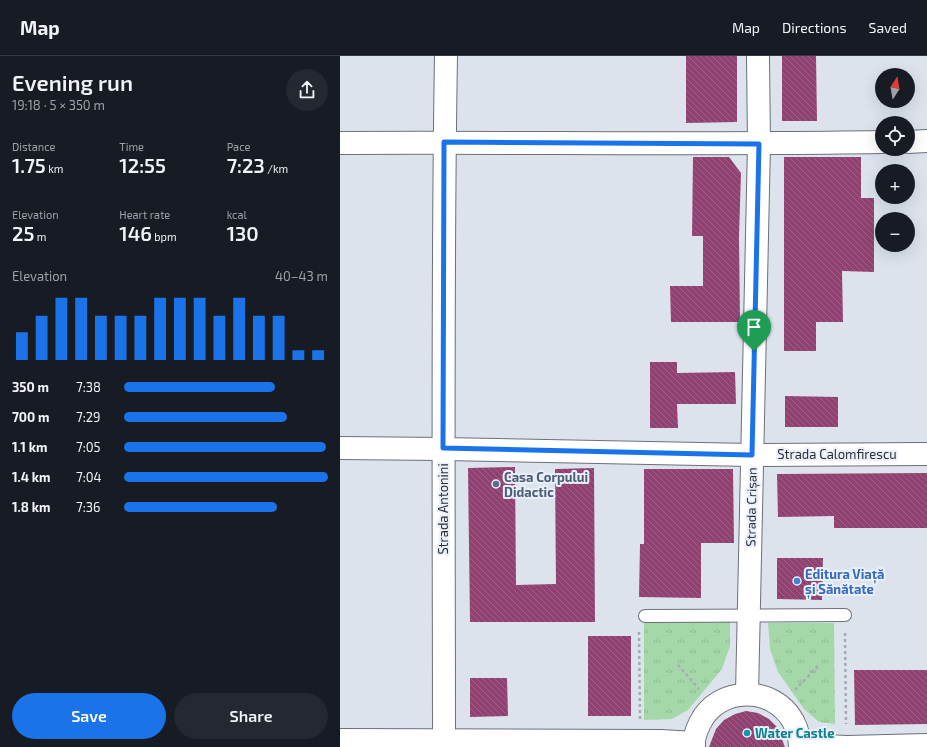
<!DOCTYPE html>
<meta charset="utf-8">
<style>
body{margin:0;font-family:"Exo 2",sans-serif;background:#242831;color:#f1f3f6;height:100vh;display:flex;flex-direction:column;font-size:15px;white-space:nowrap}
*{box-sizing:border-box;margin:0}
p{font-size:13px;color:#9ea1a6}
.icon{flex:none;width:22px;height:22px;fill:none;stroke:currentColor;stroke-width:2;stroke-linecap:round;stroke-linejoin:round}
.map{position:relative;flex:1;overflow:hidden}
.drawer{display:flex;flex-direction:column;background:#171b24;width:340px}
.drawer>*{flex:none}
.needle{width:26px;rotate:11deg}
.buttons{position:absolute;left:535px;top:12px;display:grid;gap:8px}
.buttons a{display:grid;place-items:center;width:40px;height:40px;border-radius:50%;background:#171b24;box-shadow:0 4px 16px #0002;font-size:20px}
.pin{position:absolute;display:grid;place-items:center;width:34px;height:34px;color:#fff;margin:-41px -17px;border-radius:50% 50% 50% 0;rotate:-45deg;box-shadow:0 0 4px #0007}
.pin .icon{rotate:45deg}
.round{display:grid;place-items:center;flex:none;width:42px;height:42px;border-radius:21px;background:#242831}
.head{display:flex;align-items:center;justify-content:space-between;height:68px;padding:0 12px}
h1{font-size:22px;font-weight:600;line-height:30px}
.figures{display:grid;grid-template-columns:repeat(3,1fr);gap:6px;height:68px;padding:4px 12px}
.figures div{display:grid;align-content:center}
.figures b{font-size:20px;font-weight:600}
.figures small{font-size:11px;font-weight:400}
.figures p{font-size:11px}
.chart{height:112px;padding:8px 12px}
.chart p{display:flex;justify-content:space-between}
.chart svg{width:100%;height:72px;margin-top:4px;stroke:#1a73e8;stroke-width:6}
.primary-button{display:flex;gap:8px;margin-top:auto;padding:8px 12px}
.primary-button a{flex:1;height:46px;border-radius:24px;background:#1a73e8;color:#fff;font-size:16px;font-weight:600;line-height:46px;text-align:center}
.primary-button a+a{background:#242831;color:#f1f3f6}
ul{padding:0 12px;list-style:none;font-size:13px}
li{display:grid;grid-template-columns:64px 48px 1fr;align-items:center;height:30px}
li i{height:10px;border-radius:5px;background:#1a73e8}
header{display:flex;align-items:center;gap:24px;box-sizing:border-box;height:56px;padding:0 20px;background:#171b24;border-bottom:1px solid #363941}
header strong{font-size:19px}
nav{display:flex;gap:22px;margin-inline-start:auto;font-size:14px}
main{display:flex;flex:1;min-height:0}
.map>svg:first-child{display:block}
</style>
<header>
<strong>Map</strong>
<nav><a>Map</a><a>Directions</a><a>Saved</a></nav>
</header>
<main>
<section class="drawer">
<div class="head"><div><h1>Evening run</h1><p>19:18 · 5 × 350 m</p></div><a class="round"><svg class="icon" aria-label="share" viewBox="0 0 24 24"><path d="M12 15V3M7 8l5-5 5 5M5 13v7h14v-7"/></svg></a></div>
<div class="figures">
<div><p>Distance</p><b>1.75<small> km</small></b></div>
<div><p>Time</p><b>12:55</b></div>
<div><p>Pace</p><b>7:23<small> /km</small></b></div>
</div>
<div class="figures">
<div><p>Elevation</p><b>25<small> m</small></b></div>
<div><p>Heart rate</p><b>146<small> bpm</small></b></div>
<div><p>kcal</p><b>130</b></div>
</div>
<div class="chart"><p><span>Elevation</span>40–43 m</p>
<svg viewBox="0 0 160 44" preserveAspectRatio="none"><path d="M5 44V27M15 44V17M25 44V6M35 44V6M45 44V17M55 44V17M65 44V17M75 44V6M85 44V6M95 44V6M105 44V17M115 44V6M125 44V17M135 44V17M145 44V38M155 44V38"/></svg>
</div>
<ul>
<li><b>350 m</b>7:38<i style="width:74%"></i></li>
<li><b>700 m</b>7:29<i style="width:80%"></i></li>
<li><b>1.1 km</b>7:05<i style="width:99%"></i></li>
<li><b>1.4 km</b>7:04<i style="width:100%"></i></li>
<li><b>1.8 km</b>7:36<i style="width:75%"></i></li>
</ul>
<div class="primary-button"><a>Save</a><a>Share</a></div>
</section>
<div class="map">
<svg width="587" height="691" viewBox="0 0 587 691">
<defs>
<pattern id="park-tufts" width="24" height="20" patternUnits="userSpaceOnUse"><rect width="24" height="20" fill="#a5d8a9"/><path d="M3 7l-1-3M5 7V3M7 7l1-3M15 17l-1-3M17 17v-4M19 17l1-3" fill="none" stroke="#8eba92"/></pattern>
<pattern id="building-back-hatch" width="6" height="6" patternUnits="userSpaceOnUse"><rect width="6" height="6" fill="#904171"/><path d="M-1 5l2 2M0 0l6 6M5-1l2 2" fill="none" stroke="#9c6185"/></pattern>
</defs>
<rect width="100%" height="100%" fill="#dde3ed"/>
<g fill="url(#park-tufts)">
<path d="M 304,566 L 390,566 L 390,590 L 382,613 L 348,654 L 332,663 L 304,664 Z"/>
<path d="M 428,567 L 494,567 L 495,668 L 479,666 L 464,653 L 438,616 L 430,593 Z"/>
</g>
<g fill="url(#building-back-hatch)">
<path d="M 346,0 L 397,0 L 397,66 L 346,67 Z"/>
<path d="M 442,0 L 476,0 L 477,65 L 442,65 Z"/>
<path d="M 353,101 L 389,101 L 401,117 L 399,180 L 400,266 L 331,266 L 330,230 L 363,230 L 363,180 L 352,180 Z"/>
<path d="M 444,101 L 521,101 L 521,142 L 534,142 L 534,216 L 502,215 L 503,266 L 476,266 L 476,295 L 444,295 Z"/>
<path d="M 310,306 L 337,306 L 337,317 L 395,316 L 396,348 L 337,348 L 338,372 L 310,372 Z"/>
<path d="M 445,340 L 498,341 L 498,371 L 445,371 Z"/>
<path d="M 175,411 L 176,529 L 216,528 L 215,413 L 254,412 L 255,566 L 130,566 L 128,412 Z"/>
<path d="M 304,413 L 393,413 L 394,487 L 361,487 L 361,542 L 299,541 L 300,488 L 304,488 Z"/>
<path d="M 587,417 L 587,472 L 494,472 L 494,460 L 438,461 L 437,418 Z"/>
<path d="M 437,502 L 483,502 L 482,544 L 437,543 Z"/>
<rect x="248" y="580" width="43" height="80"/>
<path d="M 514,614 L 587,614 L 587,668 L 515,669 Z"/>
<path d="M 130,622 L 167,622 L 168,660 L 130,661 Z"/>
<path d="M 406,655 L 418,657 L 429,663 L 437,671 L 445,691 L 369,691 L 376,673 L 384,664 L 395,658 Z"/>
</g>
<g fill="none" stroke-linecap="round" stroke-linejoin="round">
<defs>
<path id="service" d="M 305,560 L 505,559"/>
<g id="minor">
<path d="M 568,86 L 587,85"/>
<path d="M 0,87 C 181,86 361,89 542,86"/>
<path d="M 0,392 L 103,393 L 412,399 L 587,398"/>
<path d="M 0,684 L 321,685 L 354,687"/>
<path d="M 460,689 L 507,691 L 587,689"/>
<path d="M 104,691 C 104,461 102,230 106,0"/>
</g>
<g id="tertiary">
<path d="M 407,638 L 419,88 L 418,0"/>
<path d="M 354,691 C 353,683 356,675 360,667 C 378,630 433,629 453,665 C 457,673 460,682 460,691"/>
</g>
</defs>
<use href="#service" stroke="#6b7079" stroke-width="14"/>
<use href="#minor" stroke="#6b7079" stroke-width="24"/>
<use href="#tertiary" stroke="#6b7079" stroke-width="24"/>
<g stroke="#a5aab2" stroke-width="2.5" stroke-dasharray="3 3" stroke-linecap="butt">
<path d="M 299,576 L 300,663"/>
<path d="M 505,577 L 506,668"/>
<path d="M 338,609 L 359,633"/>
<path d="M 455,634 L 479,609"/>
</g>
<use href="#service" stroke="#fff" stroke-width="12"/>
<use href="#minor" stroke="#fff" stroke-width="22"/>
<use href="#tertiary" stroke="#fff" stroke-width="22"/>
</g>
<g fill="none" stroke-linecap="round" stroke-linejoin="round">
<defs>
<path id="route" d="M 104,86 L 419,88 L 412,399 L 103,392 Z"/>
</defs>
<use href="#route" stroke="#fff" stroke-width="8"/>
<use href="#route" stroke="#1a73e8" stroke-width="5"/>
</g>
<circle fill="#5c6f8a" stroke="#eaf0fb" stroke-width="1.5" cx="156" cy="428" r="4"/>
<circle fill="#3f7fe0" stroke="#eaf0fb" stroke-width="1.5" cx="457" cy="525" r="4"/>
<circle fill="#0f9aa8" stroke="#eaf0fb" stroke-width="1.5" cx="407" cy="677" r="4"/>
<g text-anchor="middle" dominant-baseline="central" stroke-width="4" stroke-linejoin="round" paint-order="stroke">
<g font-size="13" fill="#2d2f33" stroke="#eaf0fb">
<text x="497" y="398">Strada Calomfirescu</text>
<text transform="translate(411 451) rotate(-89)">Strada Crișan</text>
<text transform="translate(103 453) rotate(-90)">Strada Antonini</text>
</g>
<g font-size="13" font-weight="bold" fill="#4e5e75" stroke="#eaf0fb" text-anchor="start">
<text x="164" y="421">Casa Corpului<tspan x="164" dy="15">Didactic</tspan></text>
</g>
<g font-size="13" font-weight="bold" fill="#366cbe" stroke="#eaf0fb" text-anchor="start">
<text x="465" y="518">Editura Viață<tspan x="465" dy="15">și Sănătate</tspan></text>
</g>
<g font-size="13" font-weight="bold" fill="#0d838f" stroke="#eaf0fb" text-anchor="start">
<text x="415" y="677">Water Castle</text>
</g>
</g>
</svg>
<div class="buttons">
<a><svg class="needle" viewBox="-14 -14 28 28"><path d="M0-13l5 13h-10z" fill="#e53935"/><path d="M0 13l5-13h-10z" fill="#9ea1a6"/></svg></a>
<a><svg class="icon" aria-label="locate" viewBox="0 0 24 24"><circle cx="12" cy="12" r="6"/><path d="M12 2v4M12 18v4M2 12h4M18 12h4"/></svg></a>
<a>+</a>
<a>−</a>
</div>
<div class="pin" style="left:414px;top:295px;background:#1e9e55"><svg class="icon" aria-label="arrive" viewBox="0 0 24 24"><path d="M6 21V4h12l-3 4 3 4H6"/></svg></div>
</div>
</main>
